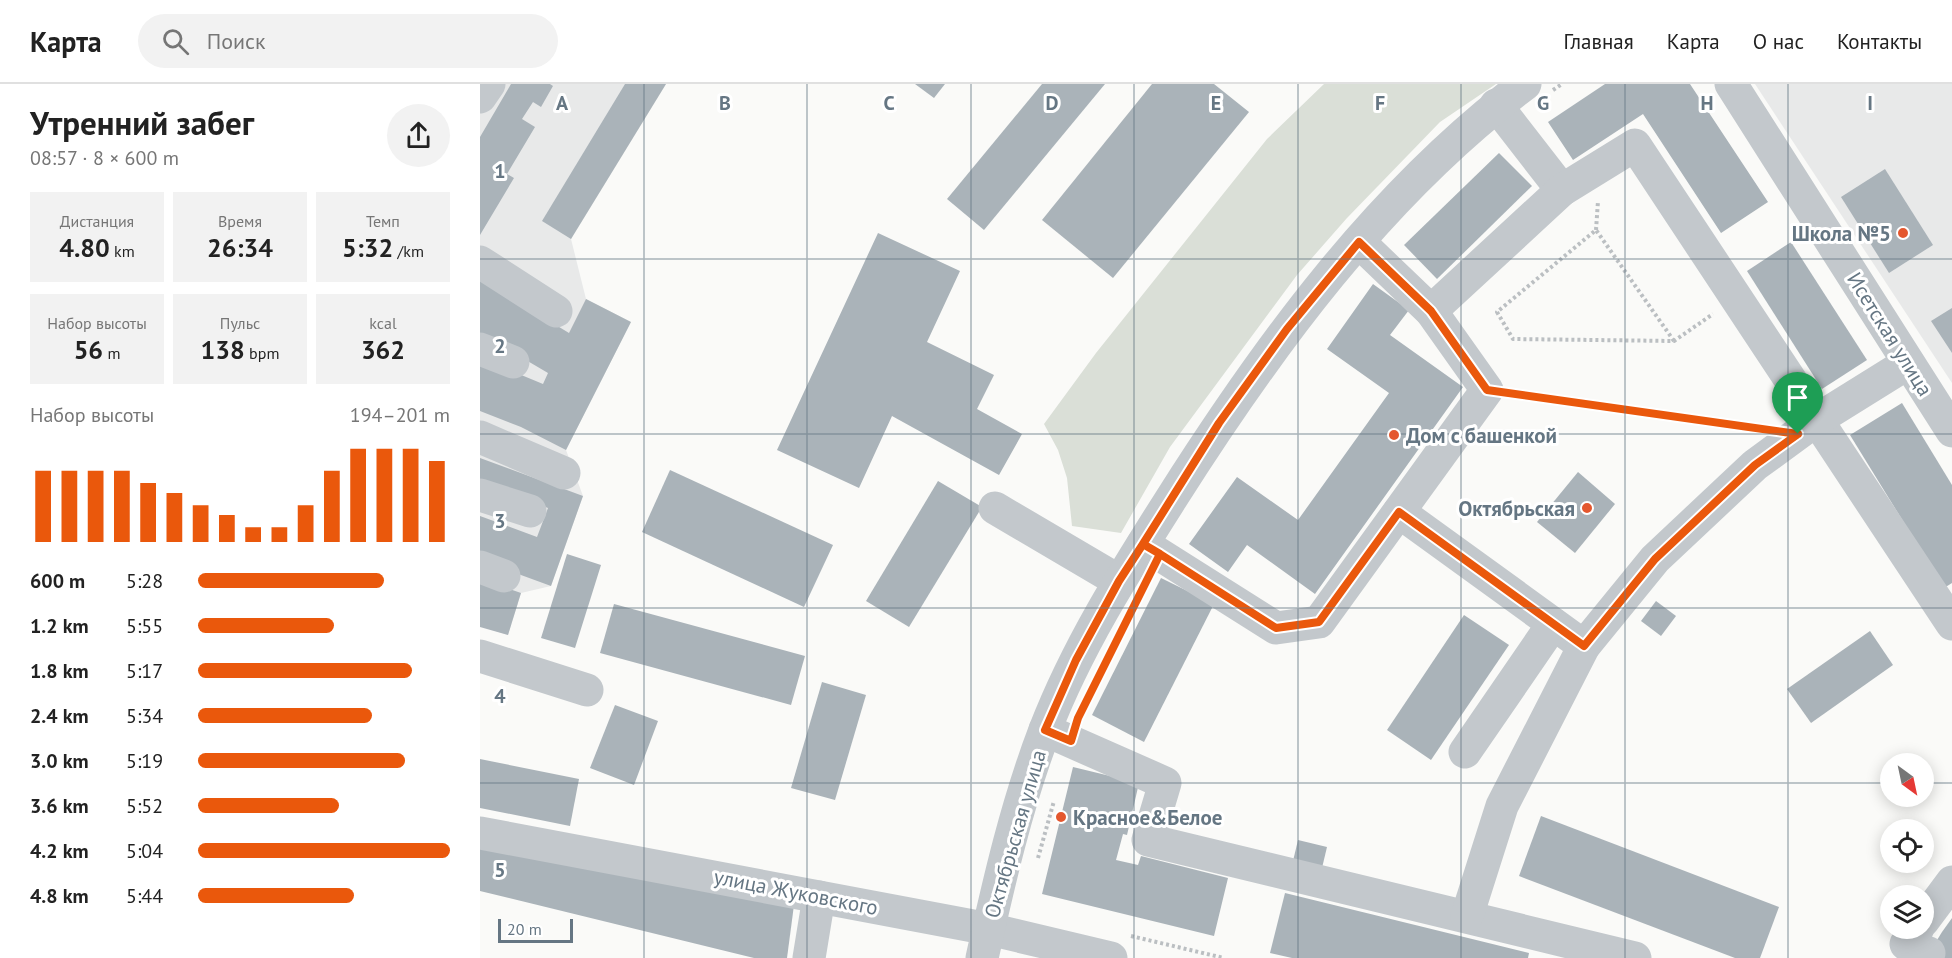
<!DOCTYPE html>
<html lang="ru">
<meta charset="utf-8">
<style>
body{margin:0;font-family:"PT Sans",sans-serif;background:#f2f2f2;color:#222;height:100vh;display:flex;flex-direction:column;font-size:22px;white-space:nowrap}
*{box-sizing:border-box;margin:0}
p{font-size:20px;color:#767676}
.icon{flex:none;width:33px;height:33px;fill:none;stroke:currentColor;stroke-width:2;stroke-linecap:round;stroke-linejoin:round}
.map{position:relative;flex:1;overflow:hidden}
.drawer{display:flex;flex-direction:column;background:#fff;width:480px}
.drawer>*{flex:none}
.needle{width:39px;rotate:147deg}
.buttons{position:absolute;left:1400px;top:669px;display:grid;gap:12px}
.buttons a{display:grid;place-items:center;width:54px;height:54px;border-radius:50%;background:#fff;box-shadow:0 3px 15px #0003;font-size:30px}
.scale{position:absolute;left:18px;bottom:15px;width:75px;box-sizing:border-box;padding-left:6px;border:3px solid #657683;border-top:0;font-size:16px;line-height:21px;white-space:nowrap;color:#657683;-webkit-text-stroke:4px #fff;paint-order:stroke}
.pin{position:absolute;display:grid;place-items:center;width:51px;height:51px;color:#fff;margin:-62px -26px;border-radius:50% 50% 50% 0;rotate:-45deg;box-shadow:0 0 6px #0007}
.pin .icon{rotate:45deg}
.round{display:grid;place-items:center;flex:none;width:63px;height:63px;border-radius:32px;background:#f2f2f2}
.summary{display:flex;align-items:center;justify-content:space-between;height:102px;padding:0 30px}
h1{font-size:33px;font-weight:700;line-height:45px}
.stats{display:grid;grid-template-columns:repeat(3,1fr);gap:9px;height:102px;padding:6px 30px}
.stats div{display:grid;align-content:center;border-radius:0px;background:#f2f2f2;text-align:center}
.stats b{font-size:26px;font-weight:700}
.stats small{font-size:16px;font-weight:400}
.stats p{font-size:16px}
.chart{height:168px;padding:12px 30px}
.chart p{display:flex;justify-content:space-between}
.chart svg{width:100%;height:108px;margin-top:6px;stroke:#ea580c;stroke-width:6}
ul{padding:0 30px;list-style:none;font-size:20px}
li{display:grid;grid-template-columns:96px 72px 1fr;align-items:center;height:45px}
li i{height:15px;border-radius:8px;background:#ea580c}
header{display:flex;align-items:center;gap:36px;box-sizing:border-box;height:84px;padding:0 30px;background:#fff;border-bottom:2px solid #e0e0e0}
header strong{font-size:28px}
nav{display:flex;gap:33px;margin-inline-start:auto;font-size:21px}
.search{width:420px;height:54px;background:#f2f2f2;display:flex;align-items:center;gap:15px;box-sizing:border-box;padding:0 21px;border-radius:33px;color:#767676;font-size:22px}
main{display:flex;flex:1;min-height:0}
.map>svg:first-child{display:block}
</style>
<header>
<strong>Карта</strong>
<div class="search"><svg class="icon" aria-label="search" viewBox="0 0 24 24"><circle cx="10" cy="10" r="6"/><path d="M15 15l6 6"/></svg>Поиск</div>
<nav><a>Главная</a><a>Карта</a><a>О нас</a><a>Контакты</a></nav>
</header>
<main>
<section class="drawer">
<div class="summary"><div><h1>Утренний забег</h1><p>08:57 · 8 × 600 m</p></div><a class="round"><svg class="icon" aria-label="share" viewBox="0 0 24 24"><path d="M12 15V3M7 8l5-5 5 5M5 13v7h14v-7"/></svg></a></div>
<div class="stats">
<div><p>Дистанция</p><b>4.80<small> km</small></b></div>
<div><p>Время</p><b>26:34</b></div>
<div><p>Темп</p><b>5:32<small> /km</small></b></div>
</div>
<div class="stats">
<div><p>Набор высоты</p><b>56<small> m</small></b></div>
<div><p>Пульс</p><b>138<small> bpm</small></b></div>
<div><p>kcal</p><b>362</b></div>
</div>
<div class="chart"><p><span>Набор высоты</span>194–201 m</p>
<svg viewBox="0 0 160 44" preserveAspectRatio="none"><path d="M5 44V15M15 44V15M25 44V15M35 44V15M45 44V20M55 44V24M65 44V29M75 44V33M85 44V38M95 44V38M105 44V29M115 44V15M125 44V6M135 44V6M145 44V6M155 44V11"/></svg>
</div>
<ul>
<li><b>600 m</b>5:28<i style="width:74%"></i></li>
<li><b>1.2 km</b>5:55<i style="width:54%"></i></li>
<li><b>1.8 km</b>5:17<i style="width:85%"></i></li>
<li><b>2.4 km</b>5:34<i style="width:69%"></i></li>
<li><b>3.0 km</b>5:19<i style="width:82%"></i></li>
<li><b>3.6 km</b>5:52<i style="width:56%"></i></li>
<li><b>4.2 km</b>5:04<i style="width:100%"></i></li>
<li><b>4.8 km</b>5:44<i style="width:62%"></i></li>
</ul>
</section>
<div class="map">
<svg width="1472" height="874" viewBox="0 0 1472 874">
<rect width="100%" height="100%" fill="#fafaf8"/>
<g fill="#e8e9e9">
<path d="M 0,0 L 186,0 L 91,155 L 106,215 L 151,238 L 86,366 L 103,412 L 71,502 L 41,509 L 28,551 L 0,542 Z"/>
<path d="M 1275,0 L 1472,0 L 1472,299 Z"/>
</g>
<path fill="#dadfd7" d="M 844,0 L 1016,0 L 960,38 L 867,134 L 817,191 L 690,363 L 641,449 L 592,442 L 587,394 L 578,366 L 564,340 L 616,269 L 787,55 Z"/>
<g fill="#aab3b9">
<path d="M 31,0 L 70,0 L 73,2 L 61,23 L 53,18 L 42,35 L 55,43 L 27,90 L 34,94 L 0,151 L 0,53 Z"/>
<path d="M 145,0 L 186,0 L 91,155 L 62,137 Z"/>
<path d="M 435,0 L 465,0 L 454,14 Z"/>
<path d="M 562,0 L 625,0 L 504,146 L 467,115 Z"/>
<path d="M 672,0 L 734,0 L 769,28 L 633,194 L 562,136 Z"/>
<path d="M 1125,0 L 1210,0 L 1288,118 L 1241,149 L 1163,30 L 1093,76 L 1068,38 Z"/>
<path d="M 1019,69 L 1052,102 L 957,195 L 924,161 Z"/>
<path d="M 1405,85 L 1453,161 L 1409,189 L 1361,113 Z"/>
<path d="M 398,149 L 480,187 L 447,258 L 514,291 L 497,325 L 542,350 L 519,391 L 412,332 L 379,404 L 297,366 Z"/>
<path d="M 1311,158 L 1387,276 L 1342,305 L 1267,187 Z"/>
<path d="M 0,195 L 89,249 L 106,215 L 151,238 L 86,366 L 41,343 L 0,327 L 0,274 L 63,300 L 68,289 L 0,249 Z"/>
<path d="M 893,200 L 929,226 L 910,251 L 983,303 L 835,510 L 767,461 L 748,488 L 709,460 L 757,393 L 818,436 L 909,309 L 847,265 Z"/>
<path d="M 1472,224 L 1472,269 L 1451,237 Z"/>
<path d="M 1422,319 L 1472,401 L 1472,499 L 1464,504 L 1370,351 Z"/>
<path d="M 0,374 L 103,412 L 71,502 L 0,476 L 0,432 L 57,453 L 68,424 L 0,398 Z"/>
<path d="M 190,386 L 353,461 L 324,523 L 162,448 Z"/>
<path d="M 1098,388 L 1135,420 L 1095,469 L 1057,438 Z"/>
<path d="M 458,397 L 502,423 L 429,543 L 386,517 Z"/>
<path d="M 87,470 L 121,481 L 95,564 L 61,554 Z"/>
<path d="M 681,494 L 734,520 L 664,658 L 612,631 Z"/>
<path d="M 0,495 L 41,509 L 28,551 L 0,543 Z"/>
<path d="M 1176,517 L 1196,532 L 1181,552 L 1161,537 Z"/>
<path d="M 134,520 L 325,572 L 311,621 L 120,569 Z"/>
<path d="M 984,531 L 1029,561 L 951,676 L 907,646 Z"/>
<path d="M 1390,547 L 1413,581 L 1331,639 L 1307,605 Z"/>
<path d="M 342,598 L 386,611 L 355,716 L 311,704 Z"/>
<path d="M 135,621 L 178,637 L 154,701 L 110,684 Z"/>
<path d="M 0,675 L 99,695 L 90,742 L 0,724 Z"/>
<path d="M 593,683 L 659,699 L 647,751 L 643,750 L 636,776 L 658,781 L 661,772 L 748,794 L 734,852 L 562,810 Z"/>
<path d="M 1061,732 L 1299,823 L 1280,874 L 1255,874 L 1039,792 Z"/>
<path d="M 818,756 L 847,763 L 842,784 L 813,777 Z"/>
<path d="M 0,760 L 314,821 L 307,874 L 274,874 L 0,807 Z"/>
<path d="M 805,809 L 1049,869 L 1048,874 L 812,874 L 790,869 Z"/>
<path d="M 1472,834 L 1472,874 L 1446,874 L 1462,848 Z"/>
</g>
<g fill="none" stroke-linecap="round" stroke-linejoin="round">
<g stroke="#bbbfc2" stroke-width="4" stroke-dasharray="3 3" stroke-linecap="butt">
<path d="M 1073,6 L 1082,0"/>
<path d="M 1116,146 L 1118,117"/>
<path d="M 1194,257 L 1116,146 L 1017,228 L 1033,255 L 1194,257 L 1233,230"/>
<path d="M 1033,310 L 1275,344"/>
<path d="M 558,774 L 574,717"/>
<path d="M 651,852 L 744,874"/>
</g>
<g stroke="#c3c8cc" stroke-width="33">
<path d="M 1251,0 L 1472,347"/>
<path d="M 0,13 L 9,0"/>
<path d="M 1016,21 L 1082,106"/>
<path d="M 879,158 L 951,227"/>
<path d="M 0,178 L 76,227"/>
<path d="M 0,265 L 33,278"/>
<path d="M 0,353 L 84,389"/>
<path d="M 0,411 L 50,427"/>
<path d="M 515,424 L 639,497"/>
<path d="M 919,428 L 1104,562"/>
<path d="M 663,460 L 796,544 L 839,538 L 1007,306 L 951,227 L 1082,106 L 1155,61 L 1472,540"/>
<path d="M 0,483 L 24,492"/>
<path d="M 0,572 L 107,606"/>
<path d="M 565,646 L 685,699 L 668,756 L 1155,874"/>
<path d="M 985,668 L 1073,540"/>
<path d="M 0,749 L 509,845 L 631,874"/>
<path d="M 987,832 L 1022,722 L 1104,562 L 1175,475 L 1275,381 L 1338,335 L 1428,279"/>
<path d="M 1443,837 L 1472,798"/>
<path d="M 1438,844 L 1426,860 L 1449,869"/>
<path d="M 329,874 L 339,813"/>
<path d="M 502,874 C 519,797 537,719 565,646 C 597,563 644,489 691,415 C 788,262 899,110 1045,0"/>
</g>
</g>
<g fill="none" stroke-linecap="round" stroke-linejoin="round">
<defs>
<path id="route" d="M 1318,350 L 1007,306 L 951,227 L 879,158 L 807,245 L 739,339 L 663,460 L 680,470 L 598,634 L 591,657 L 565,646 L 596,576 L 639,497 L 663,460 L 680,470 L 796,544 L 839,538 L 919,428 L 1104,562 L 1175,475 L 1275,381 L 1318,350"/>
</defs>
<use href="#route" stroke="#fff" stroke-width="12"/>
<use href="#route" stroke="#ea580c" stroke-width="8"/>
</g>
<path fill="none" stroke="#657683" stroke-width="1.5" stroke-opacity="0.55" d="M 164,0 L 164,874M 327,0 L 327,874M 491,0 L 491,874M 654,0 L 654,874M 818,0 L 818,874M 981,0 L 981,874M 1145,0 L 1145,874M 1308,0 L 1308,874M 0,175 L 1472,175M 0,350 L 1472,350M 0,524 L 1472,524M 0,699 L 1410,699M 1443,699 L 1472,699"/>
<g fill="#e4572e" stroke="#fff" stroke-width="2">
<circle cx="1423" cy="149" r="6"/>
<circle cx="914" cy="351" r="6"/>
<circle cx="1107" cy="424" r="6"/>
<circle cx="581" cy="733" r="6"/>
</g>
<g text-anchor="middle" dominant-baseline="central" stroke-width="6" stroke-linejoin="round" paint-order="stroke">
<g font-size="21" font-weight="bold" fill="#657683" stroke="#fff" text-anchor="end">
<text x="1411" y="149">Школа №5</text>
<text x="926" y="351" text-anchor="start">Дом с башенкой</text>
<text x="1095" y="424">Октябрьская</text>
<text x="593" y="733" text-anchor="start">Красное&amp;Белое</text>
</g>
<g font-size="21" fill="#657683" stroke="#fff">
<text transform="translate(1410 250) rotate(58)">Исетская улица</text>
<text transform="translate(535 750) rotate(-74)">Октябрьская улица</text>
<text transform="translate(316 808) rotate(11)">улица Жуковского</text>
</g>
</g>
<g font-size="20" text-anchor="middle" font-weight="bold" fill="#657683" stroke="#fff" stroke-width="6" stroke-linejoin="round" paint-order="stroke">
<text x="82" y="26">A</text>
<text x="245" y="26">B</text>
<text x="409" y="26">C</text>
<text x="572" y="26">D</text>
<text x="736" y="26">E</text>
<text x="900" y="26">F</text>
<text x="1063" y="26">G</text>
<text x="1227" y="26">H</text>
<text x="1390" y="26">I</text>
<text x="20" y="94">1</text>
<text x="20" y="269">2</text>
<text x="20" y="444">3</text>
<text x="20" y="619">4</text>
<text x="20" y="793">5</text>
</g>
</svg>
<div class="buttons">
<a><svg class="needle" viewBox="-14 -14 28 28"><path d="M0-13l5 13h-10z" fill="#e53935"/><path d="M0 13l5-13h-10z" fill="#767676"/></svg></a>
<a><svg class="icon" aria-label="locate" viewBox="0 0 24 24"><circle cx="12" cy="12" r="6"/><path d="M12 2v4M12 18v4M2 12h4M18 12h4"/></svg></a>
<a><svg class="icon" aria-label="layers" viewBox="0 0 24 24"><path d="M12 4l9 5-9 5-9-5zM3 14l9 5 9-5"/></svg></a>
</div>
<div class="scale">20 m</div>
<div class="pin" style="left:1318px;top:350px;background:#1e9e55"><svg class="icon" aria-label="arrive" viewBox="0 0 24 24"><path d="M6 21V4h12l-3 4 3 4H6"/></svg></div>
</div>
</main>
